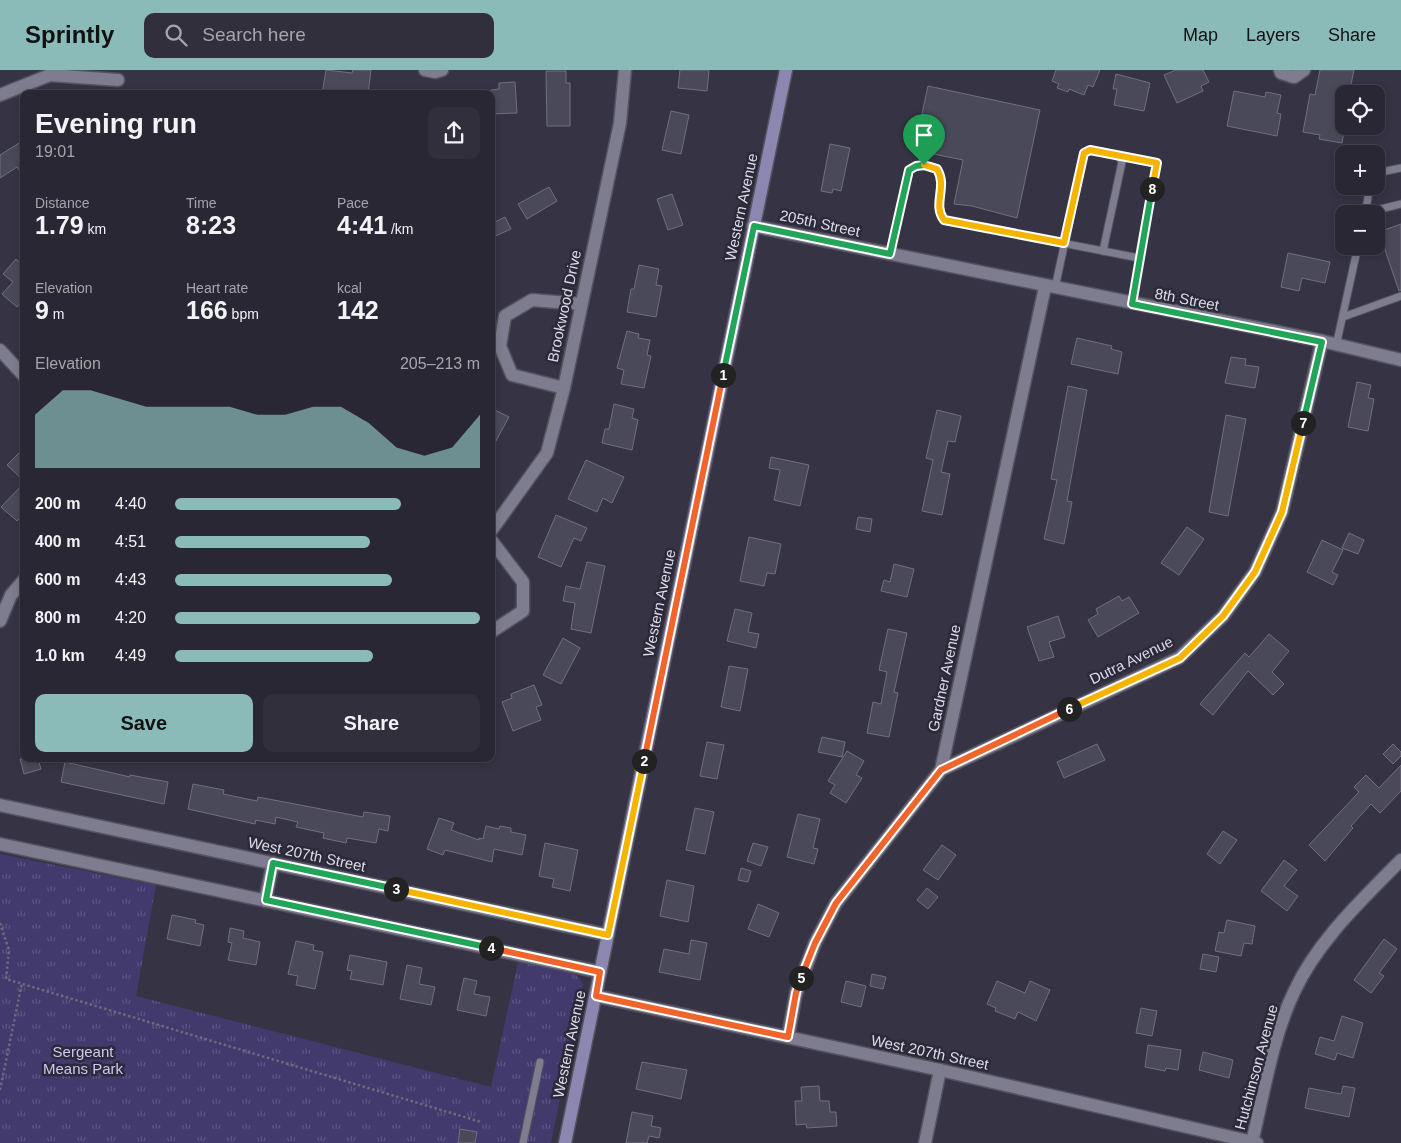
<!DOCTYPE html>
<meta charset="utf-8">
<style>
body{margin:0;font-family:Helvetica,sans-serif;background:#302f3b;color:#f1f3f6;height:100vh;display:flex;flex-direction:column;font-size:19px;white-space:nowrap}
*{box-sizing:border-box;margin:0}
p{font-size:16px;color:#a5a5ac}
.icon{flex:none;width:28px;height:28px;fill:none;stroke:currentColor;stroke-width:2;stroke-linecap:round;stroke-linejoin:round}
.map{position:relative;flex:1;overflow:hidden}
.details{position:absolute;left:20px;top:20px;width:475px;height:672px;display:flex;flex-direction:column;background:#282733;border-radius:10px;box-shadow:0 2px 8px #0003,0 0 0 1px #44444e}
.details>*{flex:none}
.fabs{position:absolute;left:1335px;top:15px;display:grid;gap:10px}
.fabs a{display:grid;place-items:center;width:50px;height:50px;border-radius:10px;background:#282733;box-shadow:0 2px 8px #0003,0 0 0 1px #44444e;font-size:25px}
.pin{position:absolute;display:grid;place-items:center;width:42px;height:42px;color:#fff;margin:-51px -21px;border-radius:50% 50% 50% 0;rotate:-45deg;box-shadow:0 0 5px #0007}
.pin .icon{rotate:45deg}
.km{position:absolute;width:25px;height:25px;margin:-12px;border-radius:50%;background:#222;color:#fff;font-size:14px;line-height:25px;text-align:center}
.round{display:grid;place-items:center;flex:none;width:52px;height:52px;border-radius:10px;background:#302f3b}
.head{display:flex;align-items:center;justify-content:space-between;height:85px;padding:0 15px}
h1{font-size:28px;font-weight:600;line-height:38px}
.figures{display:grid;grid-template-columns:repeat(3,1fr);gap:8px;height:85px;padding:5px 15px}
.figures div{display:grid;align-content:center}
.figures b{font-size:25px;font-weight:600}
.figures small{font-size:14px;font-weight:400}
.figures p{font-size:14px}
.chart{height:140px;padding:10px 15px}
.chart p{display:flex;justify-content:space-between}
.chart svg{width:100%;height:90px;margin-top:5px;fill:#8bbbb9;opacity:.7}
.cta{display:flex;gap:10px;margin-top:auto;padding:10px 15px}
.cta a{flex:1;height:58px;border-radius:10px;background:#8bbbb9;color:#111;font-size:20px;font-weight:600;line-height:58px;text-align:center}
.cta a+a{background:#302f3b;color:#f1f3f6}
ul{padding:0 15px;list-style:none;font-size:16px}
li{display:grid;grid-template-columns:80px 60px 1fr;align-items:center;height:38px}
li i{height:12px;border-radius:6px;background:#8bbbb9}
header{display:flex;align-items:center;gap:30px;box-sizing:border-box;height:70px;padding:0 25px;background:#8bbbb9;color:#111}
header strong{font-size:24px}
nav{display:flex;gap:28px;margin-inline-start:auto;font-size:18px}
.search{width:350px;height:45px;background:#302f3b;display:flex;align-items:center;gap:12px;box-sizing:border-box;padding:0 18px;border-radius:10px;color:#a5a5ac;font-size:19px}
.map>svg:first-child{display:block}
</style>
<header>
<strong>Sprintly</strong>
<div class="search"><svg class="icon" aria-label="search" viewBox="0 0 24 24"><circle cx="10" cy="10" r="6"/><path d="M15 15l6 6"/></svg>Search here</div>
<nav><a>Map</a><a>Layers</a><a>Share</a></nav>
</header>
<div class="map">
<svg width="1401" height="1073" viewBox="0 0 1401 1073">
<defs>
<pattern id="park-tufts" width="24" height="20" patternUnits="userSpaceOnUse" patternTransform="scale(1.25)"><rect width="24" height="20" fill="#423a6d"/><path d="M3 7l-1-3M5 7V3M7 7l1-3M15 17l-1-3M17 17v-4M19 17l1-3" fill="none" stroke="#5d5682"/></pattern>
</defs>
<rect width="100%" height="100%" fill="#363444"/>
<path fill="url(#park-tufts)" d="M 0,784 L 156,815 L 136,926 L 491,1017 L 519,888 C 541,893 574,893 583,915 L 551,1073 L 0,1073 Z"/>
<g fill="#4a4959" stroke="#706f81">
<path d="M 326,0 L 352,3 L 353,0 L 371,0 L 368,24 L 322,24 Z"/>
<path d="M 680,0 L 709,0 L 707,21 L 678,18 Z"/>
<path d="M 1056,0 L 1100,0 L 1093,17 L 1088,15 L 1084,25 L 1069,19 L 1068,22 L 1057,18 L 1059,14 L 1052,11 Z"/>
<path d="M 1176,0 L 1203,0 L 1209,12 L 1201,16 L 1203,21 L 1177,33 L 1164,5 Z"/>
<path d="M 1320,0 L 1354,0 L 1349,24 L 1344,24 L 1345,56 L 1342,73 L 1319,69 L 1320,65 L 1303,62 L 1310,24 L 1315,25 Z"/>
<path d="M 546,1 L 566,1 L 566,13 L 570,13 L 570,56 L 547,56 Z"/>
<path d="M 1116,4 L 1150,13 L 1144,41 L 1114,35 L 1117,19 L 1113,19 Z"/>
<path d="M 515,12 L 517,43 L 491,44 L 491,20 L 499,19 L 499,13 Z"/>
<path d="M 928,16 L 1040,40 L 1017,148 L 972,136 L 954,134 L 963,90 L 914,80 Z"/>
<path d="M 1234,21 L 1265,27 L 1266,22 L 1281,25 L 1277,43 L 1281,44 L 1277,66 L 1227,56 Z"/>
<path d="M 671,41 L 689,45 L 681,84 L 662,80 Z"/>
<path d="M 24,70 L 24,107 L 17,97 L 0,108 L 0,85 Z"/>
<path d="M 830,74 L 850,78 L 841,121 L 833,119 L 832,123 L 821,121 Z"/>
<path d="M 549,117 L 557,131 L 527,149 L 518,134 Z"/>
<path d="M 672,124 L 683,155 L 668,160 L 657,129 Z"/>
<path d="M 505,147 L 511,159 L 491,168 L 491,154 Z"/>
<path d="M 1401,154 L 1401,220 L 1399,221 L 1379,162 Z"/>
<path d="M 1288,183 L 1330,192 L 1325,213 L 1302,208 L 1299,221 L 1281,217 Z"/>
<path d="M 16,189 L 24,196 L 24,229 L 17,237 L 2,224 L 13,212 L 3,204 Z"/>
<path d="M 639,195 L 659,199 L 656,215 L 662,216 L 656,247 L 627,242 L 631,219 L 634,219 Z"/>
<path d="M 627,261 L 639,264 L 638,268 L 650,270 L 647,285 L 651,286 L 644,318 L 621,314 L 624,300 L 617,298 Z"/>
<path d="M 1077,268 L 1112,276 L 1111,279 L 1122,282 L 1118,304 L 1071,294 Z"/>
<path d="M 1231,287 L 1246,289 L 1245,295 L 1259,297 L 1255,318 L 1225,313 Z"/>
<path d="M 1357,312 L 1371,315 L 1368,328 L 1374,329 L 1368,361 L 1348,357 Z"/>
<path d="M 1068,316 L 1087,320 L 1067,431 L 1072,432 L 1064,474 L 1044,469 L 1057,410 L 1051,409 Z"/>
<path d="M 614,334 L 634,339 L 632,348 L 638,350 L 632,380 L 602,373 L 605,359 L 609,359 Z"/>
<path d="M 491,338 L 509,347 L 491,380 Z"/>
<path d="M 937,340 L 961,346 L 955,372 L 948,371 L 941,402 L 950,404 L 942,445 L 922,441 L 933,390 L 926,388 Z"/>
<path d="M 1226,345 L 1246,349 L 1228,446 L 1209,442 Z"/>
<path d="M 24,378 L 24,411 L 7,395 Z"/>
<path d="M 771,387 L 809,395 L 800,436 L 774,430 L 780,400 L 769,398 Z"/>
<path d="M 586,390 L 624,407 L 612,433 L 603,428 L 597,442 L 568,429 Z"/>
<path d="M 24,413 L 24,444 L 17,451 L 1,437 Z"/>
<path d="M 556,445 L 587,458 L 581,471 L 574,468 L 561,497 L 538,487 Z"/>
<path d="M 858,447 L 872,449 L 870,462 L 856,459 Z"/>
<path d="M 1187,457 L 1204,469 L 1179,505 L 1161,493 Z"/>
<path d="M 1349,463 L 1364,470 L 1358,484 L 1342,478 Z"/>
<path d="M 749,467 L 781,474 L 775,504 L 767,503 L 764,516 L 740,511 Z"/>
<path d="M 1322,470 L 1343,480 L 1332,502 L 1338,505 L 1333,515 L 1307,502 Z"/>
<path d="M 587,492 L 605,496 L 591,563 L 571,559 L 575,533 L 563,531 L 566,516 L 580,519 Z"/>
<path d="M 894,494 L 914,499 L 907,527 L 881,521 L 884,510 L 890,512 Z"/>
<path d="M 1119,526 L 1122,531 L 1129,527 L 1139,543 L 1098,567 L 1088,550 L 1098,544 L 1096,539 Z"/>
<path d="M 735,539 L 752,543 L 748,562 L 759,564 L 756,578 L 727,571 Z"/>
<path d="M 1058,546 L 1065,567 L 1049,572 L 1054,587 L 1039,591 L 1027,557 Z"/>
<path d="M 888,559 L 907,563 L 894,622 L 898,623 L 889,667 L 867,663 L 873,632 L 881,634 L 887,602 L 879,600 Z"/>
<path d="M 1269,564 L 1289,581 L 1272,602 L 1284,614 L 1273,625 L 1248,601 L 1213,645 L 1200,634 L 1245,583 L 1249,587 Z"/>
<path d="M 563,568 L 580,578 L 561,614 L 543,605 Z"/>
<path d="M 729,596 L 748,599 L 740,641 L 721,637 Z"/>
<path d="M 534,615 L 542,635 L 536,637 L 541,650 L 513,661 L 502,632 L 512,628 L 511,624 Z"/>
<path d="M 822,667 L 845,672 L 842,687 L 818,682 Z"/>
<path d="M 707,672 L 724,675 L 717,709 L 700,706 Z"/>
<path d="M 1097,674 L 1105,690 L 1064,708 L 1057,692 Z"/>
<path d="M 1393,674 L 1401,682 L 1401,686 L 1393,694 L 1383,684 Z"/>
<path d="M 847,681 L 864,691 L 856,705 L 862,708 L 846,733 L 830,723 L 835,715 L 828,711 Z"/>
<path d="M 20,689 L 38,689 L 41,699 L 24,704 Z"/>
<path d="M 65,692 L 130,707 L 130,705 L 168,712 L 164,734 L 61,712 Z"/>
<path d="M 1401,695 L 1401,721 L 1380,743 L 1371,734 L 1351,756 L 1353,758 L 1325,791 L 1309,775 L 1359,722 L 1354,717 L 1366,705 L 1379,718 Z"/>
<path d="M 193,714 L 224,720 L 223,724 L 257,731 L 258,727 L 363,747 L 364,742 L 390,746 L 388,761 L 379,759 L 376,773 L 347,768 L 346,773 L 323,768 L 324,763 L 296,757 L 298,752 L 276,747 L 275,754 L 256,750 L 255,754 L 188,739 Z"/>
<path d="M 695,738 L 714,742 L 705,784 L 686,780 Z"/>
<path d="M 798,744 L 820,749 L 813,778 L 818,779 L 814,794 L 787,787 Z"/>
<path d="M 439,748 L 454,753 L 451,760 L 479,770 L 479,768 L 483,769 L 486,756 L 499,759 L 500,756 L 511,758 L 511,762 L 526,765 L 522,785 L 494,779 L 492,792 L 445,780 L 443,785 L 427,779 Z"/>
<path d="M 1223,761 L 1237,770 L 1220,794 L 1207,784 Z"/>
<path d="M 545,773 L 578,780 L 570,821 L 552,817 L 554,809 L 539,806 Z"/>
<path d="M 753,773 L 768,777 L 761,796 L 747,791 Z"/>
<path d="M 942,775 L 956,785 L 938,810 L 923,800 Z"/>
<path d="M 1284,790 L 1297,800 L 1284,816 L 1298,826 L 1287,841 L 1261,821 Z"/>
<path d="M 741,798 L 751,801 L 748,812 L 738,810 Z"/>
<path d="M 667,810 L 694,816 L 688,852 L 660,846 Z"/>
<path d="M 927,818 L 938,827 L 928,839 L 917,830 Z"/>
<path d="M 758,834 L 779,843 L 769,867 L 748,859 Z"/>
<path d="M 172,845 L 196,850 L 195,853 L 204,855 L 200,876 L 167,869 Z"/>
<path d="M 1227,850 L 1255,856 L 1252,874 L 1244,873 L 1241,886 L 1215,881 L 1219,862 L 1224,863 Z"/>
<path d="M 230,858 L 244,861 L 243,868 L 260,872 L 256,895 L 228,890 L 232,873 L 228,872 Z"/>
<path d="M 1384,869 L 1397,879 L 1379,903 L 1384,906 L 1371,923 L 1354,910 Z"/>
<path d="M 691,870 L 707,873 L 700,910 L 659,902 L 664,879 L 689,884 Z"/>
<path d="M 296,871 L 314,875 L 313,880 L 323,882 L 315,919 L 296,915 L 298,906 L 288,904 Z"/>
<path d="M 1203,884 L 1219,887 L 1216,902 L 1200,899 Z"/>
<path d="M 350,885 L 387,892 L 383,915 L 350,909 L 352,901 L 347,900 Z"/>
<path d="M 407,895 L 422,898 L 419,914 L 435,917 L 431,935 L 400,929 Z"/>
<path d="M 872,904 L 886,907 L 883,919 L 870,916 Z"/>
<path d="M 464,908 L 477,911 L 474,924 L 490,927 L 486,946 L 457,940 Z"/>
<path d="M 846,911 L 866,916 L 861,937 L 841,932 Z"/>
<path d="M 997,911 L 1025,923 L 1030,911 L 1050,920 L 1036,951 L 1018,942 L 1015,949 L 995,941 L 996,938 L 987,934 Z"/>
<path d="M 1141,938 L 1157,941 L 1152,966 L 1136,963 Z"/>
<path d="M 1342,946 L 1363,953 L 1353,988 L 1337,983 L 1335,990 L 1315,984 L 1320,967 L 1334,971 Z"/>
<path d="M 1148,975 L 1181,980 L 1178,1000 L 1166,998 L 1165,1001 L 1145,997 Z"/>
<path d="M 1203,982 L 1233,990 L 1229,1008 L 1199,1000 Z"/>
<path d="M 642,992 L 687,1000 L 681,1029 L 636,1019 Z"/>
<path d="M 819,1016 L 820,1031 L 829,1031 L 830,1042 L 836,1042 L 837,1056 L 807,1058 L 806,1054 L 796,1055 L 795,1031 L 802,1031 L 801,1017 Z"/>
<path d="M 1343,1016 L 1355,1018 L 1349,1047 L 1305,1038 L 1309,1018 L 1341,1024 Z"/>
<path d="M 632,1042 L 653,1046 L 651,1056 L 661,1058 L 659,1068 L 649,1066 L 647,1073 L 626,1073 Z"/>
<path d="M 460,1059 L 477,1062 L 475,1073 L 458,1073 Z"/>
</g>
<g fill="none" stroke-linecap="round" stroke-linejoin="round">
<defs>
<g id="service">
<path d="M 1118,85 L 1157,93 L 1139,188"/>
<path d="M 1376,103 L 1401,98"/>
<path d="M 1365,143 L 1401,134"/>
<path d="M 1365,144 L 1370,116"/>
<path d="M 890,184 L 909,100 C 919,94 926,96 937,99 C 947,116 932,135 944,150 L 1139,188 L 1132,234"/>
<path d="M 1055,218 L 1084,83 L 1090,80 L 1118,85 L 1122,92 L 1103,181"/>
<path d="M 1343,247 L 1401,226"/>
<path d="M 1336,276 L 1358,176"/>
<path d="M 523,1073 L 540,992"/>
</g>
<g id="minor">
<path d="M 425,0 L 435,2 L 442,0"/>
<path d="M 1280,0 L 1281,3 L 1294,7 L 1304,0"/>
<path d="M 0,25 L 50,5 L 118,10"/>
<path d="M 753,156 L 1322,271 L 1401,290"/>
<path d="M 0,280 L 24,306"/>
<path d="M 564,318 L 512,305 L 500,276 L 505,246 L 532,230 L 581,234"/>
<path d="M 491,461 L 547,383 L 564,318 L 620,53 L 625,0"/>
<path d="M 491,470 L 523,512 L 523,541 L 491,562"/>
<path d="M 0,551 L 11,525 L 24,510"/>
<path d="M 941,700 L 1179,588 L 1223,546 L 1255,502 L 1282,442 L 1322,271"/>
<path d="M 0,735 L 608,865"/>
<path d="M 0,774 L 600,902"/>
<path d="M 265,831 L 273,793"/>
<path d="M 596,926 L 940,1000 L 1257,1073"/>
<path d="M 788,967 L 796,923 L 815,873 L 836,833 L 941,700 L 1045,217"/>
<path d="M 1252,1072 C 1264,1023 1272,968 1294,922 C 1318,870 1362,830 1401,790"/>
<path d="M 925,1073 L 940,1000"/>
</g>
<path id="secondary" d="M 565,1073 L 786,0"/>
</defs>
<use href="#service" stroke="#53525f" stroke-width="9"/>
<use href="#minor" stroke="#53525f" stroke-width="15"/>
<use href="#secondary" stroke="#53525f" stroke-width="15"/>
<g stroke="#6c6b79" stroke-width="2.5" stroke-dasharray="2.5 2.5" stroke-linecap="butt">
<path d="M 0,853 L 9,880 L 6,909 L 481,1052"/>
<path d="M 0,1020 L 22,913"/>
</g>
<use href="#service" stroke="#7e7d8f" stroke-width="7"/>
<use href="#minor" stroke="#7e7d8f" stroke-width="12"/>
<use href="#secondary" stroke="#8c87b0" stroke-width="12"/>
</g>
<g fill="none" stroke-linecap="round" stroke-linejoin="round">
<defs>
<path id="split-1" d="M 723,305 L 754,156 L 890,184 L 909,100 L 916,96 L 924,95"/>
<path id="split-2" d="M 644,691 L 723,305"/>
<path id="split-3" d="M 396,819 L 608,865 L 644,691"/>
<path id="split-4" d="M 396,819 L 273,793 L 266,830 L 491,878"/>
<path id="split-5" d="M 491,878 L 600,902 L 596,926 L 788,967 L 796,923 L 801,908"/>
<path id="split-6" d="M 801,908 L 815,873 L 836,833 L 941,700 L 1069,639"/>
<path id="split-7" d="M 1069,639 L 1180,588 L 1223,546 L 1255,502 L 1282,442 L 1303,353"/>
<path id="split-8" d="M 1152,119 L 1132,234 L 1322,272 L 1303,353"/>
<path id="split-9" d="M 924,95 L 937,99 C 948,117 932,134 944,150 L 1064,173 L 1084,83 L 1090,80 L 1157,93 L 1152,119"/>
</defs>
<use href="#split-1" stroke="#fff" stroke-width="10"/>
<use href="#split-2" stroke="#fff" stroke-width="10"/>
<use href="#split-3" stroke="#fff" stroke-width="10"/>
<use href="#split-4" stroke="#fff" stroke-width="10"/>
<use href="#split-5" stroke="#fff" stroke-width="10"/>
<use href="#split-6" stroke="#fff" stroke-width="10"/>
<use href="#split-7" stroke="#fff" stroke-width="10"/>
<use href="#split-8" stroke="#fff" stroke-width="10"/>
<use href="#split-9" stroke="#fff" stroke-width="10"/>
<use href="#split-1" stroke="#22a559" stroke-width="6"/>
<use href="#split-2" stroke="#f0652b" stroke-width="6"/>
<use href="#split-3" stroke="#f5b400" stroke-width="6"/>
<use href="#split-4" stroke="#22a559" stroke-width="6"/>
<use href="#split-5" stroke="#f0652b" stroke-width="6"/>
<use href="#split-6" stroke="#f0652b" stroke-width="6"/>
<use href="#split-7" stroke="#f5b400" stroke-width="6"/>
<use href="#split-8" stroke="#22a559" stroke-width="6"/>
<use href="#split-9" stroke="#f5b400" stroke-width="6"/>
</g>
<g text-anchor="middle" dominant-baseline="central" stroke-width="5" stroke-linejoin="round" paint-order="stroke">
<g font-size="15" fill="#dddde7" stroke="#2c2a3a">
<text transform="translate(741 137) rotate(-78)">Western Avenue</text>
<text transform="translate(820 153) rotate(12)">205th Street</text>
<text transform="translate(1187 229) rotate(11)">8th Street</text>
<text transform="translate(564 236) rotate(-78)">Brookwood Drive</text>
<text transform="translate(659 533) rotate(-78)">Western Avenue</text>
<text transform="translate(1131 590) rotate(-26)">Dutra Avenue</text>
<text transform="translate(944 608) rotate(-78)">Gardner Avenue</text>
<text transform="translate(307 784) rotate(12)">West 207th Street</text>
<text transform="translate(569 974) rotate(-78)">Western Avenue</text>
<text transform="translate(930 982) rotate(12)">West 207th Street</text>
<text transform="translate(1256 997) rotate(-75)">Hutchinson Avenue</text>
</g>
<g font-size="15" fill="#ccc8f1" stroke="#2c2a3a">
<text x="83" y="981">Sergeant<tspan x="83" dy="17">Means Park</tspan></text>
</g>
</g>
</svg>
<div class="fabs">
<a><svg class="icon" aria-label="locate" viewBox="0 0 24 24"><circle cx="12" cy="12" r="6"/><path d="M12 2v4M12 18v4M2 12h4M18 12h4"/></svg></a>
<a>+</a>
<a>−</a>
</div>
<div class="pin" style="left:924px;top:95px;background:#1e9e55"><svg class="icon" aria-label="arrive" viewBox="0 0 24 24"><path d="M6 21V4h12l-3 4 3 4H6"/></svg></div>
<b class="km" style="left:723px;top:305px">1</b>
<b class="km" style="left:644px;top:691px">2</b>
<b class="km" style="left:396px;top:819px">3</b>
<b class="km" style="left:491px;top:878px">4</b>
<b class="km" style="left:801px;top:908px">5</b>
<b class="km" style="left:1069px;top:639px">6</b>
<b class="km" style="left:1303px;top:353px">7</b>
<b class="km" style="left:1152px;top:119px">8</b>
<section class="details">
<div class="head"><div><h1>Evening run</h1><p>19:01</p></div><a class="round"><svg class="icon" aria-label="share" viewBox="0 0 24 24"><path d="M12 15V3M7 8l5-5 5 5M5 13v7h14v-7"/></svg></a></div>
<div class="figures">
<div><p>Distance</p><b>1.79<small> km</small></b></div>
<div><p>Time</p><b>8:23</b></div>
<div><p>Pace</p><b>4:41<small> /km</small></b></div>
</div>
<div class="figures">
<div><p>Elevation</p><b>9<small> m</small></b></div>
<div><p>Heart rate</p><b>166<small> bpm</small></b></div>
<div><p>kcal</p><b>142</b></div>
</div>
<div class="chart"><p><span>Elevation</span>205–213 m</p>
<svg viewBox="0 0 160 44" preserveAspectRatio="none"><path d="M0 44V18L10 6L20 6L30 10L40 14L50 14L60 14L70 14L80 18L90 18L100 14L110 14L120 22L130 34L140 38L150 34L160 18V44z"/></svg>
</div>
<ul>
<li><b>200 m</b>4:40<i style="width:74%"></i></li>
<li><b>400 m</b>4:51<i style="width:64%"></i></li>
<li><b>600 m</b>4:43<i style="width:71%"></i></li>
<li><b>800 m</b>4:20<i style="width:100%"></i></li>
<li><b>1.0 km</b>4:49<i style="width:65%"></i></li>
</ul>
<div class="cta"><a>Save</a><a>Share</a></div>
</section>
</div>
